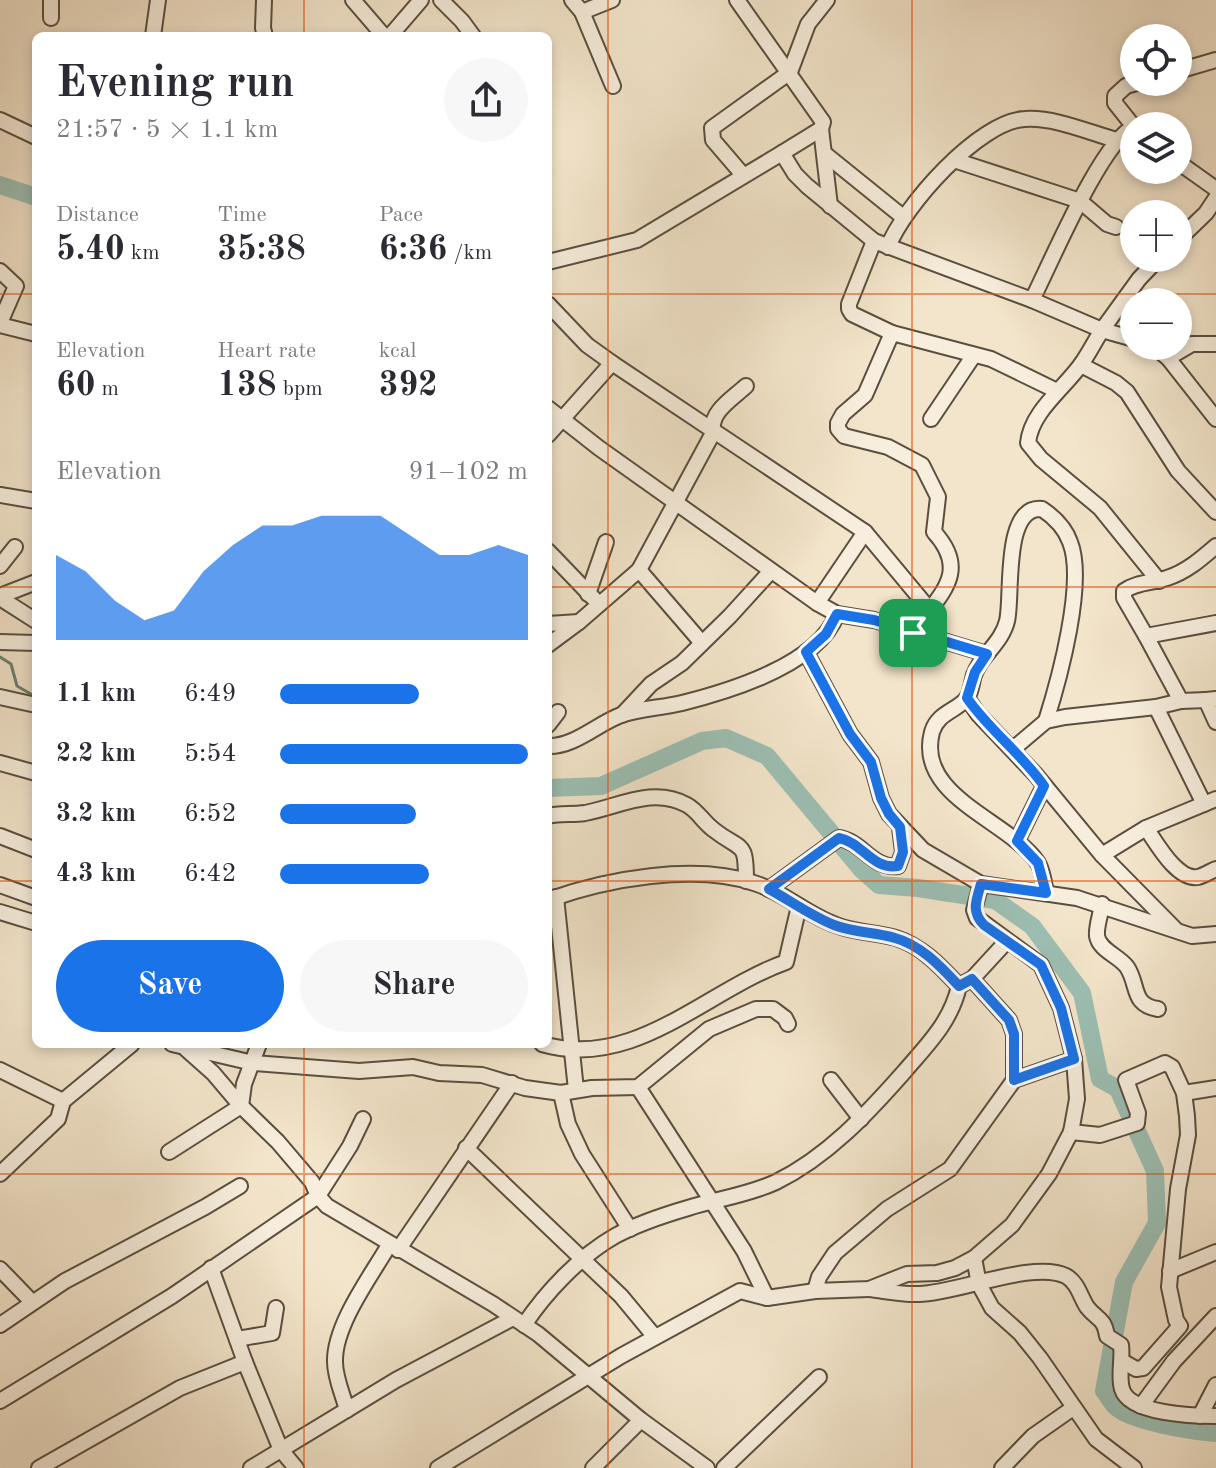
<!DOCTYPE html>
<meta charset="utf-8">
<style>
body{margin:0;font-family:"Old Standard TT",serif;background:#f7f7f7;color:#2b2b33;height:100vh;display:flex;flex-direction:column;font-size:30px;white-space:nowrap}
*{box-sizing:border-box;margin:0}
p{font-size:26px;color:#7c7c81}
.icon{flex:none;width:44px;height:44px;fill:none;stroke:currentColor;stroke-width:2;stroke-linecap:round;stroke-linejoin:round}
.map{position:relative;flex:1;overflow:hidden}
.sheet{position:absolute;left:32px;top:32px;width:520px;height:1016px;display:flex;flex-direction:column;background:#fff;border-radius:12px;box-shadow:0 4px 12px #0003}
.sheet>*{flex:none}
.tools{position:absolute;left:1120px;top:24px;display:grid;gap:16px}
.tools a{display:grid;place-items:center;width:72px;height:72px;border-radius:50%;background:#fff;box-shadow:0 4px 12px #0003;font-size:40px}
.pin{position:absolute;display:grid;place-items:center;width:68px;height:68px;color:#fff;margin:-34px;border-radius:16px;box-shadow:0 4px 12px #0006}
.round{display:grid;place-items:center;flex:none;width:84px;height:84px;border-radius:42px;background:#f7f7f7}
.summary{display:flex;align-items:center;justify-content:space-between;height:136px;padding:0 24px}
h1{font-size:44px;font-weight:600;line-height:60px}
.metrics{display:grid;grid-template-columns:repeat(3,1fr);gap:12px;height:136px;padding:8px 24px}
.metrics div{display:grid;align-content:center}
.metrics b{font-size:34px;font-weight:600}
.metrics small{font-size:22px;font-weight:400}
.metrics p{font-size:22px}
.chart{height:224px;padding:16px 24px}
.chart p{display:flex;justify-content:space-between}
.chart svg{width:100%;height:144px;margin-top:8px;fill:#1a73e8;opacity:.7}
.action{display:flex;gap:16px;margin-top:auto;padding:16px 24px}
.action a{flex:1;height:92px;border-radius:48px;background:#1a73e8;color:#fff;font-size:32px;font-weight:600;line-height:92px;text-align:center}
.action a+a{background:#f7f7f7;color:#2b2b33}
ul{padding:0 24px;list-style:none;font-size:26px}
li{display:grid;grid-template-columns:128px 96px 1fr;align-items:center;height:60px}
li i{height:20px;border-radius:10px;background:#1a73e8}
.map>svg:first-child{display:block}
</style>
<div class="map">
<svg width="1216" height="1468" viewBox="0 0 1216 1468">
<rect width="100%" height="100%" fill="#f3e5cb"/>
<filter id="stains"><feTurbulence type="fractalNoise" baseFrequency=".0025" numOctaves="4"/><feColorMatrix values="0 0 0 0 .2 0 0 0 0 .09 0 0 0 0 .02 0 0 0 .5 -.17"/></filter>
<radialGradient id="worn" r=".72"><stop offset=".6" stop-color="#630" stop-opacity="0"/><stop offset="1" stop-color="#630" stop-opacity=".3"/></radialGradient>
<g fill="none" stroke-linecap="round" stroke-linejoin="round">
<path stroke="#6d7e72" stroke-width="3" d="M 0,657 L 11,664 L 17,686 L 36,697"/>
<g stroke="#9cbfb3" stroke-width="18">
<path d="M 0,185 L 36,197"/>
<path d="M 548,788 L 601,786 L 702,741 L 726,738 L 767,756 L 862,870 L 879,885 L 918,888 L 995,900 L 1032,926 L 1082,993 L 1100,1079 L 1118,1089 L 1155,1171 L 1157,1223 L 1124,1282 L 1104,1391 C 1108,1395 1111,1403 1116,1407 C 1132,1422 1193,1431 1216,1433"/>
</g>
<defs>
<g id="minor">
<path d="M 51,0 L 51,18"/>
<path d="M 264,0 L 263,28 L 265,36"/>
<path d="M 353,0 L 384,36"/>
<path d="M 441,0 L 462,21 L 473,36"/>
<path d="M 572,0 L 582,12 L 613,86"/>
<path d="M 737,0 L 823,122 L 821,129 L 782,153 L 795,174 L 807,186 L 874,241 L 1032,300 L 1102,330 C 1095,341 1089,353 1082,363 C 1065,388 1031,411 1028,443 L 1041,459 L 1100,508 L 1159,581"/>
<path d="M 582,12 L 612,0"/>
<path d="M 153,36 L 158,0"/>
<path d="M 390,36 L 421,0"/>
<path d="M 1178,71 L 1216,60"/>
<path d="M 0,120 L 36,137"/>
<path d="M 1134,127 L 1115,103 L 1115,96 L 1126,86 L 1140,82"/>
<path d="M 821,129 L 830,206"/>
<path d="M 825,154 L 903,217"/>
<path d="M 954,160 L 1080,201 L 1107,224 L 1116,227"/>
<path d="M 1178,162 L 1216,189"/>
<path d="M 743,175 L 713,140 L 712,128 L 790,72 L 808,24 L 827,0"/>
<path d="M 1178,240 L 1206,213 L 1216,198"/>
<path d="M 874,241 L 849,304 L 849,309 L 852,314 L 892,333 L 991,359 L 1057,391"/>
<path d="M 888,247 C 904,206 979,121 1025,119 C 1054,117 1088,132 1116,140"/>
<path d="M 548,262 L 637,240 L 782,153"/>
<path d="M 0,271 L 16,286 L 0,323"/>
<path d="M 1032,300 C 1050,265 1102,140 1134,127"/>
<path d="M 548,304 L 587,345 L 612,363 L 865,532 L 817,603"/>
<path d="M 0,325 L 36,334"/>
<path d="M 892,333 L 865,395 L 843,414 L 838,423 L 838,429 L 844,436 L 888,447 L 922,465 L 938,497 L 934,532 C 972,574 937,596 913,633"/>
<path d="M 1134,339 L 1102,330 L 1139,279 L 1159,258"/>
<path d="M 1153,346 L 1168,358 L 1216,419"/>
<path d="M 1168,358 L 1192,344 L 1216,344"/>
<path d="M 1081,365 L 1116,383 L 1127,392 L 1178,471 L 1216,512"/>
<path d="M 548,408 L 599,448 L 817,603 L 837,614 L 874,620 L 987,654 C 982,660 977,667 974,675 C 972,681 971,693 967,698 C 957,711 938,712 932,732 C 915,797 1009,820 1038,863 C 1043,872 1044,883 1046,893"/>
<path d="M 931,419 L 974,355"/>
<path d="M 548,435 L 612,363"/>
<path d="M 0,495 L 36,501"/>
<path d="M 865,532 L 929,609"/>
<path d="M 548,551 L 599,604"/>
<path d="M 0,566 L 15,547"/>
<path d="M 639,570 L 713,433 C 709,412 732,399 746,386"/>
<path d="M 588,594 L 606,542"/>
<path d="M 0,596 L 36,582"/>
<path d="M 0,598 L 36,621"/>
<path d="M 548,624 L 579,622"/>
<path d="M 1146,636 L 1124,598 L 1124,591 C 1136,582 1153,583 1167,578 C 1186,572 1201,559 1216,546"/>
<path d="M 0,642 L 36,643"/>
<path d="M 548,645 L 579,622 L 639,570 L 702,643"/>
<path d="M 806,652 L 850,734 L 871,762 L 881,798 L 889,814 L 923,850 L 981,884 L 1077,898 L 1192,936 L 1216,934"/>
<path d="M 987,654 C 995,644 1004,634 1007,621 C 1013,597 1002,505 1042,509 C 1054,517 1065,528 1070,542 C 1086,582 1059,680 1046,721"/>
<path d="M 0,697 L 36,705"/>
<path d="M 967,698 L 978,714 L 1036,775 L 1102,855 L 1146,828 L 1216,799"/>
<path d="M 1216,699 L 1206,700 L 1216,722"/>
<path d="M 1181,701 L 1146,636 L 1216,623"/>
<path d="M 1156,707 L 1204,804"/>
<path d="M 622,715 L 651,684 L 682,663 L 730,616 L 771,571"/>
<path d="M 548,725 L 558,712"/>
<path d="M 548,746 C 574,747 597,724 621,715 C 640,708 662,708 682,703 C 730,691 819,664 837,614"/>
<path d="M 1013,749 L 1046,721 L 1065,717 L 1156,707 L 1181,701 L 1206,700"/>
<path d="M 0,763 L 36,773"/>
<path d="M 548,816 C 560,813 572,815 585,813 C 618,807 653,786 687,805 C 698,811 703,822 714,830 C 742,852 746,839 746,881"/>
<path d="M 1146,828 C 1156,842 1177,881 1198,877 C 1203,876 1211,871 1216,869"/>
<path d="M 0,836 L 36,850"/>
<path d="M 1017,841 L 1044,786"/>
<path d="M 1102,855 L 1175,929"/>
<path d="M 0,885 L 36,898"/>
<path d="M 769,889 L 839,838 C 863,842 872,869 898,866 L 903,852 L 900,828"/>
<path d="M 556,897 L 576,1090"/>
<path d="M 548,900 C 606,879 695,863 754,883 C 784,892 807,915 836,925 C 855,933 876,932 896,938 C 922,946 941,967 959,986"/>
<path d="M 1102,904 C 1101,914 1096,926 1097,936 C 1099,950 1119,956 1127,967 C 1139,985 1131,1005 1158,1009"/>
<path d="M 0,912 L 36,923"/>
<path d="M 972,979 L 1009,1020 L 1014,1034 L 1014,1080"/>
<path d="M 172,1044 L 253,1063 L 359,1071 L 413,1067 L 439,1073 L 482,1075 L 525,1088 L 561,1093 L 592,1088 L 638,1087 L 709,1029 L 756,1009 L 773,1009 L 785,1018 L 788,1024"/>
<path d="M 542,1044 C 634,1071 705,991 786,962 L 799,906"/>
<path d="M 186,1049 L 213,1073 L 241,1106 L 278,1142 L 312,1182 L 318,1196 L 327,1206 L 493,1304 L 538,1334 L 641,1420 L 707,1468"/>
<path d="M 0,1070 L 63,1101"/>
<path d="M 831,1080 L 861,1119"/>
<path d="M 638,1087 L 744,1251 L 767,1298"/>
<path d="M 561,1093 L 568,1124 L 582,1154 L 630,1229"/>
<path d="M 1184,1093 L 1216,1088"/>
<path d="M 1071,1132 L 1100,1135 L 1137,1123 L 1138,1113 L 1126,1080 L 1165,1063 L 1172,1067 L 1184,1093 L 1187,1116 L 1188,1135 L 1178,1189 L 1169,1287 L 1176,1320 L 1180,1326 L 1143,1368 L 1136,1369 L 1122,1361"/>
<path d="M 466,1148 L 621,1296 L 655,1337"/>
<path d="M 169,1152 L 241,1106 L 244,1084 L 259,1044"/>
<path d="M 0,1174 L 58,1119 L 63,1101 L 132,1044"/>
<path d="M 398,1250 L 512,1083"/>
<path d="M 974,1258 L 979,1284 L 992,1308 L 1020,1333 L 1040,1358 L 1096,1439 L 1134,1468"/>
<path d="M 211,1268 L 245,1362 L 281,1450 L 296,1468"/>
<path d="M 0,1269 L 32,1302"/>
<path d="M 1170,1271 L 1216,1252"/>
<path d="M 869,1289 C 886,1291 903,1295 919,1294 C 958,1293 1034,1260 1066,1276 C 1078,1283 1080,1296 1087,1307 C 1097,1320 1104,1317 1107,1336 L 1121,1345 C 1123,1359 1118,1375 1122,1389 C 1129,1414 1194,1416 1216,1416"/>
<path d="M 815,1291 L 819,1277 L 835,1253 L 887,1209 L 950,1169 L 1014,1080 L 1074,1059"/>
<path d="M 0,1325 L 65,1281 L 205,1207 L 240,1186"/>
<path d="M 524,1325 C 546,1292 580,1256 615,1236 C 637,1224 664,1215 688,1208 C 717,1199 748,1195 776,1182 C 827,1157 867,1114 904,1072 C 927,1045 951,1022 959,986 L 972,979 L 1007,941"/>
<path d="M 237,1339 L 272,1333 L 276,1308"/>
<path d="M 0,1401 L 172,1296 L 318,1196 L 350,1146 L 363,1119"/>
<path d="M 1141,1406 L 1174,1361 L 1216,1316"/>
<path d="M 347,1410 C 343,1395 335,1378 335,1362 C 334,1325 371,1276 389,1245"/>
<path d="M 1200,1416 L 1216,1385"/>
<path d="M 39,1468 L 180,1388 L 245,1362"/>
<path d="M 251,1468 L 396,1380 L 513,1318"/>
<path d="M 438,1468 L 621,1356 L 740,1291 L 767,1298 L 815,1291 L 869,1289 L 907,1274 L 937,1273 L 955,1268 L 974,1258 L 1012,1225 L 1049,1174 L 1071,1132 L 1077,1099 L 1074,1059 L 1061,1008 L 1041,965 L 977,918 L 974,910 L 981,884"/>
<path d="M 593,1468 L 641,1420"/>
<path d="M 724,1468 L 819,1377"/>
<path d="M 1002,1468 L 1033,1436 L 1073,1408"/>
</g>
</defs>
<use href="#minor" stroke="#5a4f3f" stroke-width="18"/>
<use href="#minor" stroke="#f7eedd" stroke-width="14"/>
</g>
<g fill="none" stroke-linecap="round" stroke-linejoin="round">
<defs>
<path id="route" d="M 837,614 L 874,620 L 987,654 L 975,672 L 967,698 C 989,730 1022,754 1044,786 L 1017,841 L 1038,863 L 1046,893 L 981,884 C 976,901 971,912 984,925 L 1041,965 L 1061,1008 L 1074,1059 L 1014,1080 L 1014,1034 L 1009,1020 L 972,979 L 959,986 C 941,967 921,945 895,938 C 875,932 855,933 834,925 C 811,916 791,901 769,889 L 839,838 C 862,842 872,870 898,866 L 903,852 L 900,827 L 889,814 L 881,798 L 871,762 L 850,734 L 806,652 L 826,634 Z"/>
</defs>
<use href="#route" stroke="#fff" stroke-width="16"/>
<use href="#route" stroke="#1a73e8" stroke-width="10"/>
</g>
<path fill="none" stroke="#de560c" stroke-width="2" stroke-opacity="0.55" d="M 304,0 L 304,36M 608,0 L 608,1468M 912,0 L 912,1468M 0,294 L 36,294M 548,294 L 1216,294M 0,587 L 36,587M 548,587 L 1216,587M 0,881 L 36,881M 548,881 L 1216,881M 304,1044 L 304,1468M 0,1174 L 1216,1174"/>
<rect width="100%" height="100%" filter="url(#stains)"/>
<rect width="100%" height="100%" fill="url(#worn)"/>
</svg>
<div class="tools">
<a><svg class="icon" aria-label="locate" viewBox="0 0 24 24"><circle cx="12" cy="12" r="6"/><path d="M12 2v4M12 18v4M2 12h4M18 12h4"/></svg></a>
<a><svg class="icon" aria-label="layers" viewBox="0 0 24 24"><path d="M12 4l9 5-9 5-9-5zM3 14l9 5 9-5"/></svg></a>
<a>+</a>
<a>−</a>
</div>
<div class="pin" style="left:913px;top:633px;background:#1e9e55"><svg class="icon" aria-label="arrive" viewBox="0 0 24 24"><path d="M6 21V4h12l-3 4 3 4H6"/></svg></div>
<section class="sheet">
<div class="summary"><div><h1>Evening run</h1><p>21:57 · 5 × 1.1 km</p></div><a class="round"><svg class="icon" aria-label="share" viewBox="0 0 24 24"><path d="M12 15V3M7 8l5-5 5 5M5 13v7h14v-7"/></svg></a></div>
<div class="metrics">
<div><p>Distance</p><b>5.40<small> km</small></b></div>
<div><p>Time</p><b>35:38</b></div>
<div><p>Pace</p><b>6:36<small> /km</small></b></div>
</div>
<div class="metrics">
<div><p>Elevation</p><b>60<small> m</small></b></div>
<div><p>Heart rate</p><b>138<small> bpm</small></b></div>
<div><p>kcal</p><b>392</b></div>
</div>
<div class="chart"><p><span>Elevation</span>91–102 m</p>
<svg viewBox="0 0 160 44" preserveAspectRatio="none"><path d="M0 44V18L10 23L20 32L30 38L40 35L50 23L60 15L70 9L80 9L90 6L100 6L110 6L120 12L130 18L140 18L150 15L160 18V44z"/></svg>
</div>
<ul>
<li><b>1.1 km</b>6:49<i style="width:56%"></i></li>
<li><b>2.2 km</b>5:54<i style="width:100%"></i></li>
<li><b>3.2 km</b>6:52<i style="width:55%"></i></li>
<li><b>4.3 km</b>6:42<i style="width:60%"></i></li>
</ul>
<div class="action"><a>Save</a><a>Share</a></div>
</section>
</div>
